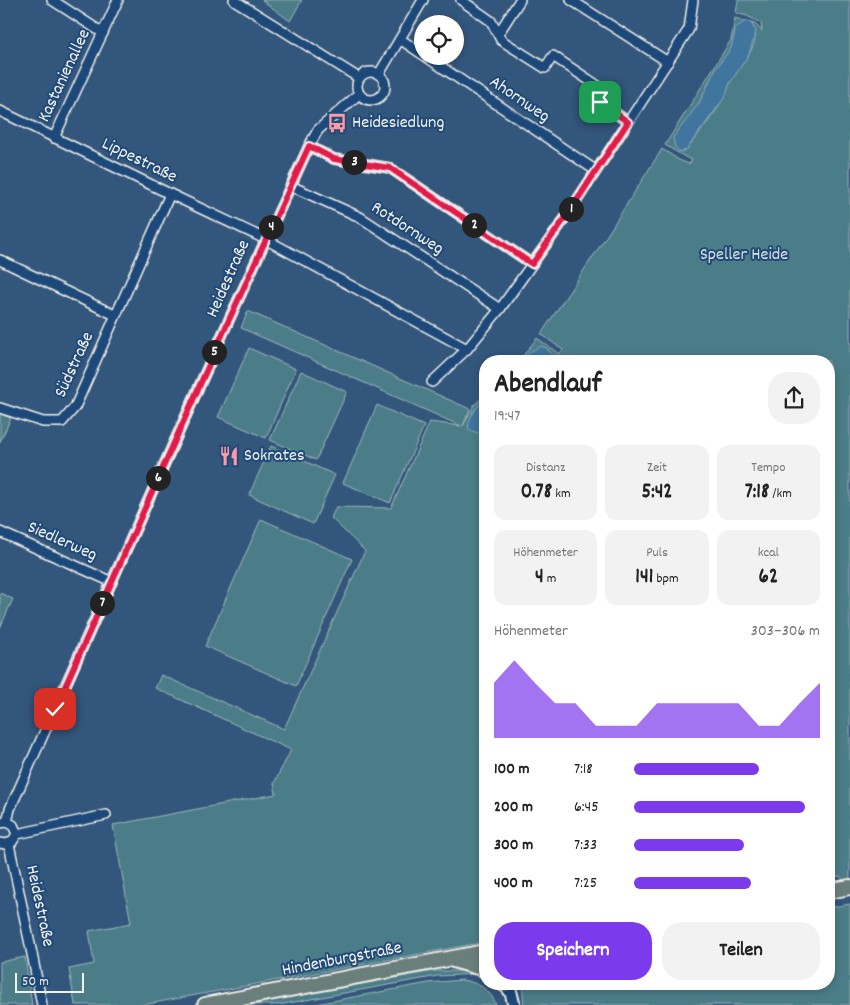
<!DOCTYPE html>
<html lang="de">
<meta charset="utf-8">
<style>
body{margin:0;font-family:Dekko,sans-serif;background:#f2f2f2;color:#222;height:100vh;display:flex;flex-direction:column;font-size:19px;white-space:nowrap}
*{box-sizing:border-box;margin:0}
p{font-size:16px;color:#767676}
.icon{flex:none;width:28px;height:28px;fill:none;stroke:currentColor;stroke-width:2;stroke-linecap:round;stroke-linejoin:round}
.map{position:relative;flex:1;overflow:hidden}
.sheet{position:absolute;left:479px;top:355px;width:356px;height:635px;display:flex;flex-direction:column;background:#fff;border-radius:20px;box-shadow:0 2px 8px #0003}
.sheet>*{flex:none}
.tools{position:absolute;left:414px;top:15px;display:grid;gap:10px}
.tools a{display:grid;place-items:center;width:50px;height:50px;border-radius:50%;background:#fff;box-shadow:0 2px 8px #0003;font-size:25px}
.scale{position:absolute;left:15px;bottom:12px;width:69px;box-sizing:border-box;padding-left:5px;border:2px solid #f4f1e8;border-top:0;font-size:14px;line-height:18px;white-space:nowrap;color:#f4f1e8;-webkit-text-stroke:4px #1f4a7a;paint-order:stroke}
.pin{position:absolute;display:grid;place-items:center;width:42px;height:42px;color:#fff;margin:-21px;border-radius:10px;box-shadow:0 2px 8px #0006}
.km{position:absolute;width:25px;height:25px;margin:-12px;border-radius:50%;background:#222;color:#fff;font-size:14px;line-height:25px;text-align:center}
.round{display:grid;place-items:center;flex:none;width:52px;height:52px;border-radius:20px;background:#f2f2f2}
.summary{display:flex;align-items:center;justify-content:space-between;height:85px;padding:0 15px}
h1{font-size:28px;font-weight:700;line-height:38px}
.stats{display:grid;grid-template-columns:repeat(3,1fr);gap:8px;height:85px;padding:5px 15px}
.stats div{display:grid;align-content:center;border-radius:12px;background:#f2f2f2;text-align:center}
.stats b{font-size:21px;font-weight:700}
.stats small{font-size:14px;font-weight:400}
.stats p{font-size:14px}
.chart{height:140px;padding:10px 15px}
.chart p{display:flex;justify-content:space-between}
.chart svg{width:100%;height:90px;margin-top:5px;fill:#7c3aed;opacity:.7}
.button{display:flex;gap:10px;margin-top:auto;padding:10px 15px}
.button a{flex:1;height:58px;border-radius:20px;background:#7c3aed;color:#fff;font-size:20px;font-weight:700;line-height:58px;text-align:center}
.button a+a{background:#f2f2f2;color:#222}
ul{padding:0 15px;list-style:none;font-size:16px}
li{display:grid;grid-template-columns:80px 60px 1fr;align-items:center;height:38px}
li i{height:12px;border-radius:6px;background:#7c3aed}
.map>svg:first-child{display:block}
</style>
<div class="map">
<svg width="850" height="1005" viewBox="0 0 850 1005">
<rect width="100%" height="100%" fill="#33567c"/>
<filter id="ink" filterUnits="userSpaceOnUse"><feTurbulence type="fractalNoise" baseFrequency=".02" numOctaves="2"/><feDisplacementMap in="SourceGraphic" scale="10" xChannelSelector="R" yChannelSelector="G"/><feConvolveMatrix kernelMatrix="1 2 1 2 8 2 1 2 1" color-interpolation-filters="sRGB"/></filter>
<g filter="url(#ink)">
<g fill="#4b7d88" stroke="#a0b7b8">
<path d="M 262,0 L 302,0 L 290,21 Z"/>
<path d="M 738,0 L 850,0 L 850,881 L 845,882 L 840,876 L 829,878 L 829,361 L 551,361 L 553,358 L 547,348 L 531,351 L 521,361 L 519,361 L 537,338 L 559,354 L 563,350 L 541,334 L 602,243 L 662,149 L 679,160 L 689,164 L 692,160 L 685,157 L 665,145 L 731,40 L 735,18 L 745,21 L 736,28 L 731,48 L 715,70 L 699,103 L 690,116 L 686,150 C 699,133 713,117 723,99 C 727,94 728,87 731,81 C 739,66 766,40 751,23 L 755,24 L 762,31 L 761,23 L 747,16 L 736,13 Z"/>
<path d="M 248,311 L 470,409 L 463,426 L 474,405 L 485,395 L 485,398 L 472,413 L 482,433 L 485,431 L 485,942 L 142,1005 L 75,1005 L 69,969 L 94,964 L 89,931 L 131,923 L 113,825 L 276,794 L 274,783 L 291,750 L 155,688 L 161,675 L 284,729 L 365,551 L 331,518 L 336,507 L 391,508 L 430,422 L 461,426 L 241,328 Z"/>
<path d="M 249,348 L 296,369 L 266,438 L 218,417 Z"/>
<path d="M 301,371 L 347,392 L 316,460 L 270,440 Z"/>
<path d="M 377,405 L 424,426 L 390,503 L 343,483 Z"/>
<path d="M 0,414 L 11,418 L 0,442 Z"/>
<path d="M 271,446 L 335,475 L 313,524 L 249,495 Z"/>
<path d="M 261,519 L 352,559 L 296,686 L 205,646 Z"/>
<path d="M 0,593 L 13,599 L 0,628 Z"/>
<path d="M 850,904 L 850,1005 L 524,1005 L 522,984 L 829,984 L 829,908 Z"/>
<path d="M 25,957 L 32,1005 L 0,1005 L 0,962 Z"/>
<path d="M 434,971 L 474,971 L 478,974 L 438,976 L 278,1005 L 245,1005 Z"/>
<path d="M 462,980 C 477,982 491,990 496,1005 L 311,1005 L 428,983 Z"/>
</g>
<g fill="#41759e" stroke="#89a7bc">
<path d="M 745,21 L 751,23 L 756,31 L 749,54 L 730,83 L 725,97 L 686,150 L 680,152 L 675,147 L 673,138 L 699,103 L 715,70 L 731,48 L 736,28 Z"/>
<path d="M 541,346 L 547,348 L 554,358 L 551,361 L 521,361 L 531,351 Z"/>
<path d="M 485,398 L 485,431 C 479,435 473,432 468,428 C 469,416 477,407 485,398 Z"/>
</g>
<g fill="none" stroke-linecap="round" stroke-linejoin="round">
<defs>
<g id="minor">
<path d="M 52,0 L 103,33"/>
<path d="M 234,0 L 359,78"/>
<path d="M 461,0 L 491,21 L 501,40 L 545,68 L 553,56 L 607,92 L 600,102 L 628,122"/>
<path d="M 571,0 L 668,62"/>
<path d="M 498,34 L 520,0"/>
<path d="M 400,39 L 422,54"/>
<path d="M 425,56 L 595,170"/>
<circle cx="371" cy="86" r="14"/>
<path d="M 379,74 L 423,0"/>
<path d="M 0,111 L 170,194 L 265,239 L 467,349 L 500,309 L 532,264 L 390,168 L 334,159 L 309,146"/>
<path d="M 54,138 L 118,0"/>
<path d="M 291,186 L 360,217 L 500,309"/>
<path d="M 0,260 L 115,315"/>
<path d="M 532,264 L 566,217 L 689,29 L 693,0"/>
<path d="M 432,382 L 467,349"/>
<path d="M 0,408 L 43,422 L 62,422 L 75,407 L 170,194"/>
<path d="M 0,532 L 112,582"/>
<path d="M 7,822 L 10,809 L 228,322 L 309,146 L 318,130 L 359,94"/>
<path d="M 0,823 L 7,822 L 13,825 L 17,834 L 12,842 L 5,844 L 0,843"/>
<path d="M 17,834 L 106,815"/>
<path d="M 9,844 L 32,954 L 42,1005"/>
</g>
<path id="tertiary" d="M 505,984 L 511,993 L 514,1005"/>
<g id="primary">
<path d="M 829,891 L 850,887"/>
<path d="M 453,960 L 485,969"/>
<path d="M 504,984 L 505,984"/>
<path d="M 205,1005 L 485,952"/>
</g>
</defs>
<use href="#minor" stroke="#f4f1e8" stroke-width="12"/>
<use href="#tertiary" stroke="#f4f1e8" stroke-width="15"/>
<use href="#primary" stroke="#f4f1e8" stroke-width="18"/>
<use href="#minor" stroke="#1f4a7a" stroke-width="9"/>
<use href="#tertiary" stroke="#1f4a7a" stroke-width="11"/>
<use href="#primary" stroke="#6b7f7c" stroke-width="14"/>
</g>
</g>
<g fill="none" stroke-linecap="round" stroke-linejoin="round" filter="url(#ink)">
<defs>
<path id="route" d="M 55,709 L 228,322 L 309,146 L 334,159 L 390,168 L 532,264 L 566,217 L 628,122 L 600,102"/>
</defs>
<use href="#route" stroke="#fff" stroke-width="10"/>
<use href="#route" stroke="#e11d48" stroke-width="6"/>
</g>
<defs>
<symbol id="bus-bare" viewBox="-9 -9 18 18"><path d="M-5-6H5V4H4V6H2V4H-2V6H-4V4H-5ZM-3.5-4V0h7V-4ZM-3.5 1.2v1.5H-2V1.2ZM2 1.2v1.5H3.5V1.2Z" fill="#ff9aa2" stroke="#1f4a7a" stroke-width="2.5" paint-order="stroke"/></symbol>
<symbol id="restaurant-bare" viewBox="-9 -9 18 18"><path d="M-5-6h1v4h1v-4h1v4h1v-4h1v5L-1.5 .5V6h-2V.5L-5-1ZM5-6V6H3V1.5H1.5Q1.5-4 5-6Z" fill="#ff9aa2" stroke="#1f4a7a" stroke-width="2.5" paint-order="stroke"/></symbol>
</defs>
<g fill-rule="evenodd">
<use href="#bus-bare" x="323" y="109" width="28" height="28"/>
<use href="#restaurant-bare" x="215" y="442" width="28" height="28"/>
</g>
<g text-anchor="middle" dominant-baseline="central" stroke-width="4" stroke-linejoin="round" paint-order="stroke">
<g font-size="18" fill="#f4f1e8" stroke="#1f4a7a">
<text transform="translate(65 76) rotate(-65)">Kastanienallee</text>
<text transform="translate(519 100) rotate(34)">Ahornweg</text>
<text transform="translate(139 161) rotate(26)">Lippestraße</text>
<text transform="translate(407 229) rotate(33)">Rotdornweg</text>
<text transform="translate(229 279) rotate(-66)">Heidestraße</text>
<text transform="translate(75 365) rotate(-65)">Südstraße</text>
<text transform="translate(62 542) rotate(24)">Siedlerweg</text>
<text transform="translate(39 906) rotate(78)">Heidestraße</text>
<text transform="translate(342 960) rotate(-11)">Hindenburgstraße</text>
</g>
<g font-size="18" fill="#f4f1e8" stroke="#1f4a7a" text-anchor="start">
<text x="352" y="123">Heidesiedlung</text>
<text x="244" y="456">Sokrates</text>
</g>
<g font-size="18" fill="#dbe0da" stroke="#1f4a7a">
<text x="744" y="255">Speller Heide</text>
</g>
</g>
</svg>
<div class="tools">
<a><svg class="icon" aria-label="locate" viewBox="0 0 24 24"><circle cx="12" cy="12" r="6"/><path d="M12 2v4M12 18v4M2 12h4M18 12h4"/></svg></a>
</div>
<div class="scale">50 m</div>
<div class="pin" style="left:600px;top:102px;background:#1e9e55"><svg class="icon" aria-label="arrive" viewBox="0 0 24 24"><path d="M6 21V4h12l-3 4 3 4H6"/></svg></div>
<div class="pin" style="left:55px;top:709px;background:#d93025"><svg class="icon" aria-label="check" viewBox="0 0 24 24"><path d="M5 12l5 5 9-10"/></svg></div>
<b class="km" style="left:571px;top:209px">1</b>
<b class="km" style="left:474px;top:225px">2</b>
<b class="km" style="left:354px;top:162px">3</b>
<b class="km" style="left:271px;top:227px">4</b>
<b class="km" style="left:214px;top:352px">5</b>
<b class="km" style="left:158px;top:478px">6</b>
<b class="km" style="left:102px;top:603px">7</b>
<section class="sheet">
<div class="summary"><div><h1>Abendlauf</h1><p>19:47</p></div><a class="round"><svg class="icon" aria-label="share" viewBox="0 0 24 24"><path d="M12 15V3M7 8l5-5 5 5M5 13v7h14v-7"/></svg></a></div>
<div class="stats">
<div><p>Distanz</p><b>0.78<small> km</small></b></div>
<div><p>Zeit</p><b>5:42</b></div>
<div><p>Tempo</p><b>7:18<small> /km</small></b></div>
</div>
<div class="stats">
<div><p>Höhenmeter</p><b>4<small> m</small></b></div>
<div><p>Puls</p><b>141<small> bpm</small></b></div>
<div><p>kcal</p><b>62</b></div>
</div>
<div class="chart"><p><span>Höhenmeter</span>303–306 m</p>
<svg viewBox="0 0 160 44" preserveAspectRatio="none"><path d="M0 44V17L10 6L20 17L30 27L40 27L50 38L60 38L70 38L80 27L90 27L100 27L110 27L120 27L130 38L140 38L150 27L160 17V44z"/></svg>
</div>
<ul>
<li><b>100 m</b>7:18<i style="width:67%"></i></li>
<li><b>200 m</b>6:45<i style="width:92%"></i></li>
<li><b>300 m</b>7:33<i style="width:59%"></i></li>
<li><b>400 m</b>7:25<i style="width:63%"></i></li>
</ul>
<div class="button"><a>Speichern</a><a>Teilen</a></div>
</section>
</div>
